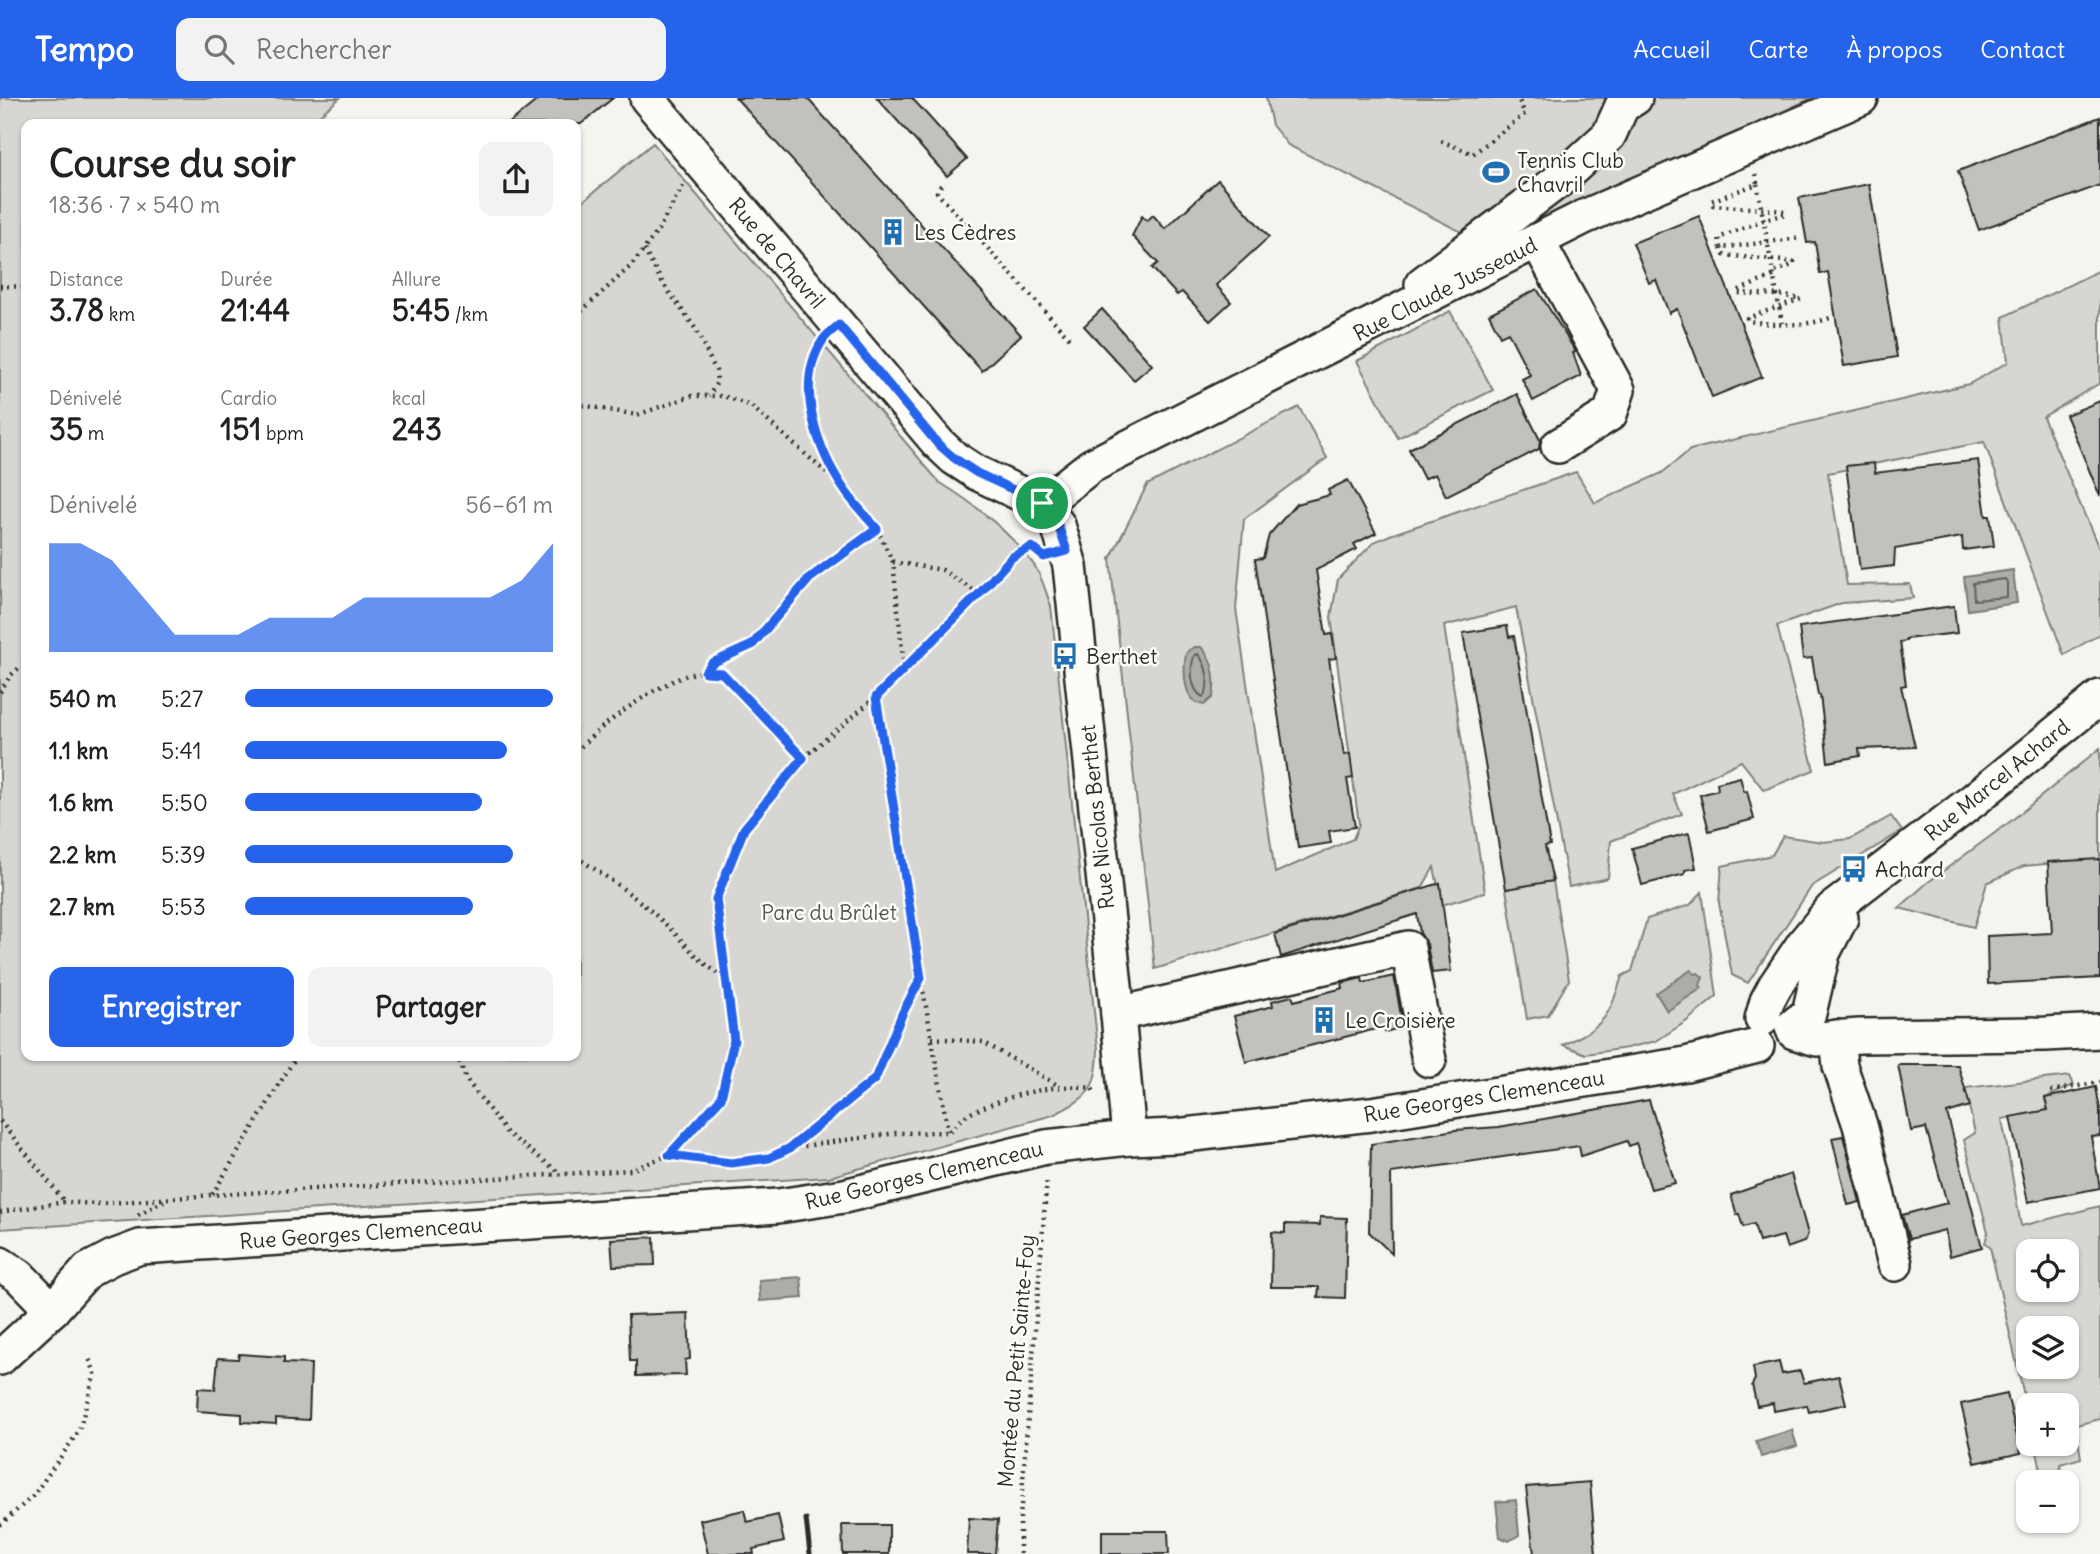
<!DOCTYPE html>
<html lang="fr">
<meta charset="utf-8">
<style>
body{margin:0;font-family:Delius,sans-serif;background:#f2f2f2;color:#222;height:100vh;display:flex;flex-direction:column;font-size:26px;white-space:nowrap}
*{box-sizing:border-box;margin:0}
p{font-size:23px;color:#767676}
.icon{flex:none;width:38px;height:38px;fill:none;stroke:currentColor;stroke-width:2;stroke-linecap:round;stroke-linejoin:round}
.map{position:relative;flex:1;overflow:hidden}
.sheet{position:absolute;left:21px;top:21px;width:560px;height:942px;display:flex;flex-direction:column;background:#fff;border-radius:14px;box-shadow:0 2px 5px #0004}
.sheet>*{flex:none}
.buttons{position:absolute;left:2016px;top:1141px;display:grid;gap:14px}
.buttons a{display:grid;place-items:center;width:63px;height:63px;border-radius:14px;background:#fff;box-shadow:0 2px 5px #0004;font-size:35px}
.pin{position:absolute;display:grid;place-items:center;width:60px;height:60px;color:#fff;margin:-30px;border:4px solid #fff;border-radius:50%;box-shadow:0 2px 7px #0007}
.round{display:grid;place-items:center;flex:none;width:74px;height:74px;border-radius:14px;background:#f2f2f2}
.overview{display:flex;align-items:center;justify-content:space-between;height:119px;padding:0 28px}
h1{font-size:38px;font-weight:800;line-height:52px}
.stats{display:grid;grid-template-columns:repeat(3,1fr);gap:10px;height:119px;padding:7px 28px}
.stats div{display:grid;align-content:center}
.stats b{font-size:30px;font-weight:800}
.stats small{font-size:19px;font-weight:400}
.stats p{font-size:19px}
.chart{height:196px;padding:14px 28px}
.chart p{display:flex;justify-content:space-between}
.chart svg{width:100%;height:126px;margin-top:7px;fill:#2563eb;opacity:.7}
.button{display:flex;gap:14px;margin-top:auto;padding:14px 28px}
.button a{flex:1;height:80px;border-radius:14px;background:#2563eb;color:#fff;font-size:28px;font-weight:800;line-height:80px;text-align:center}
.button a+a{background:#f2f2f2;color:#222}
ul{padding:0 28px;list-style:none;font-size:23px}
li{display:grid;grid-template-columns:112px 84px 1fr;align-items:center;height:52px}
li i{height:18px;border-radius:9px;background:#2563eb}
header{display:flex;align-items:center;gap:42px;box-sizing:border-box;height:98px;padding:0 35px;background:#2563eb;color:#fff}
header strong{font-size:33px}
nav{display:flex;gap:38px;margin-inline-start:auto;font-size:24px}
.search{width:490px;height:63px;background:#f2f2f2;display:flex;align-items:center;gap:18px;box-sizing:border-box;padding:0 24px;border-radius:14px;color:#767676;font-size:26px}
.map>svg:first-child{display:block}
</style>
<header>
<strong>Tempo</strong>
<div class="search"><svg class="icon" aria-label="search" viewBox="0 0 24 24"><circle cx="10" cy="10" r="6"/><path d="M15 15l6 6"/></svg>Rechercher</div>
<nav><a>Accueil</a><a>Carte</a><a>À propos</a><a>Contact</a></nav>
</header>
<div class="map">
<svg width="2100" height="1456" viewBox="0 0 2100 1456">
<rect width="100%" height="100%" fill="#f5f4ef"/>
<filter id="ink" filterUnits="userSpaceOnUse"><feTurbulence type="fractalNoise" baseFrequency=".0143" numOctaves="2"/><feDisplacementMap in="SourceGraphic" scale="14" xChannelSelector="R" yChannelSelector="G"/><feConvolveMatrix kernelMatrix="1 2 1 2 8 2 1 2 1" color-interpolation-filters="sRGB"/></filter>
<g filter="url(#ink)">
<g fill="#d7d6d2" stroke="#81807e" stroke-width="2" fill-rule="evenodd">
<path d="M 0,0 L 340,0 L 309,26 L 26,26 L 26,957 L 576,957 L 576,109 L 653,45 L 939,384 C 975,406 1009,433 1034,467 C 1042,478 1046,495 1051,508 L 1098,951 C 1097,992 1089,999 1053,1017 L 829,1079 L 0,1131 Z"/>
<path d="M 1266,0 L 1812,0 L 1593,100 L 1486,159 L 1466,136 L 1288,47 L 1272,27 Z"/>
<path d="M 2100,172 L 2100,285 L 2043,319 L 2100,453 L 2100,536 L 2064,557 L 1984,344 L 1828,375 L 1847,487 L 1910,486 L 1913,500 L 1842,505 L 1777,528 L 1814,672 L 1764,692 L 1741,663 L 1673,696 L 1682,716 L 1611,743 L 1608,780 L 1569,789 L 1516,509 L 1444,528 L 1485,794 L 1442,807 L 1434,769 L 1422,790 L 1155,871 L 1110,461 L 1147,387 L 1299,309 L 1327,360 L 1244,421 L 1236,511 L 1275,775 L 1353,741 L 1359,726 L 1331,519 L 1338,481 L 1374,444 L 1390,437 L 1576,374 L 1595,405 L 1662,375 L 1690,352 L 1969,286 L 2008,264 L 2003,219 Z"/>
<path d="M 1450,213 L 1493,292 L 1398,340 L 1357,263 Z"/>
<path d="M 2100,650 L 2100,761 L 2024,768 L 1987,785 L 1974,829 L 1899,810 L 1927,785 L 2011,723 Z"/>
<path d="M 1891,718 L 1902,733 L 1812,788 L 1748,885 L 1732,877 L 1719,805 L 1722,768 L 1772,757 L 1783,738 L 1823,744 L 1850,741 Z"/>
<path d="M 1553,783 L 1569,882 L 1548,917 L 1527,921 L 1506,791 Z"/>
<path d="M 1702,794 L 1717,898 L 1687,923 L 1656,943 L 1627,950 L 1586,956 L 1563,947 C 1605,927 1608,921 1622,878 L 1632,873 L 1647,821 L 1690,807 Z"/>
<path d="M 2070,978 L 2074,987 L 2045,1000 L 2048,1012 L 2002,1021 L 2021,1128 L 2100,1108 L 2100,1321 L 2076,1327 L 2081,1360 L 2060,1366 L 2063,1384 L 2044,1384 L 2035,1346 L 2067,1346 L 2067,1307 L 2028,1307 L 2028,1315 L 1990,1149 L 1985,1145 L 1988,1134 L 1964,1042 L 1975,1035 L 1965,990 ZM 2028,1153 L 2067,1153 L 2067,1192 L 2028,1192 ZM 2028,1230 L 2067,1230 L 2067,1269 L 2028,1269 Z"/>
</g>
<g fill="#adaca9" stroke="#797877" stroke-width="2">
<path d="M 2013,472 L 2017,505 L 1968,512 L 1964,479 Z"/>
<path d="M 1195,549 L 1201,549 C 1214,562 1216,582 1213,599 L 1204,607 C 1183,604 1183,574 1186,556 L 1189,552 Z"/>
<path d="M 1691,872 L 1694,876 L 1698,875 L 1703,879 L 1700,887 L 1702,890 L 1667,913 L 1656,895 Z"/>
<path d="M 801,1179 L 803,1200 L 760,1203 L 759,1182 Z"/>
<path d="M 1792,1332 L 1797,1348 L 1761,1359 L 1756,1343 Z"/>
<path d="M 1516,1402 L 1519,1437 L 1509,1443 L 1500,1439 L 1496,1404 Z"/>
</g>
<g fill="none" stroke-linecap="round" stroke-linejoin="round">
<g stroke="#5f5f5d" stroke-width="2">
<path d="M 2005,481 L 2007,484 L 2007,499 L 1974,502 L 1973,485 Z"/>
<path d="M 1198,556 C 1207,567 1209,582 1206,596 L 1203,599 C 1190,592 1190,571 1194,558 Z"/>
</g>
</g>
<g fill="#c2c1be" stroke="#2b2b2b" stroke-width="2">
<path d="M 540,0 L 613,0 L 581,26 L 508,26 Z"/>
<path d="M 736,0 L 807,0 L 1021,237 L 982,273 Z"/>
<path d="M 877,0 L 912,0 L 967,61 L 947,78 Z"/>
<path d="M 2100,19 L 2100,87 L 1979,132 L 1958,73 Z"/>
<path d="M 1218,82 L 1269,139 L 1216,187 L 1231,204 L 1210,223 L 1182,194 L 1177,197 L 1152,170 L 1158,165 L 1132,138 L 1142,118 L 1147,123 L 1153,117 L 1165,131 Z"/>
<path d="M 1869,86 L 1897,259 L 1844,268 L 1828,174 L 1820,176 L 1815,144 L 1807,145 L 1799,100 Z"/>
<path d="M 1699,118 L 1762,279 L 1712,299 L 1677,211 L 1669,215 L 1656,182 L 1649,185 L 1633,145 Z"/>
<path d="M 1537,191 L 1576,254 L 1573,255 L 1581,278 L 1533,303 L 1522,281 L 1530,277 L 1508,234 L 1500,238 L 1489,216 Z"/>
<path d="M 1102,211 L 1152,267 L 1134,282 L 1084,228 Z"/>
<path d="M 1517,296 L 1540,342 L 1539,351 L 1446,398 L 1435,376 L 1424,381 L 1409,351 Z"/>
<path d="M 2100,303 L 2100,398 L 2066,317 Z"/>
<path d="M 1978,362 L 1986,418 L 1990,418 L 1994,448 L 1963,452 L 1962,439 L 1895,451 L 1894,468 L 1860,472 L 1846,368 L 1874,365 L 1875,375 Z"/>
<path d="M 1348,382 L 1376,435 L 1354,446 L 1357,451 L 1316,472 L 1326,537 L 1332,536 L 1336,560 L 1329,561 L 1344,657 L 1350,656 L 1353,680 L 1347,681 L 1355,729 L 1329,733 L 1331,745 L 1298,750 L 1255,461 L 1263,460 L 1269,437 L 1296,406 L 1330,397 L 1328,392 Z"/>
<path d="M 1954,508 L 1957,535 L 1906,541 L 1906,543 L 1900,544 L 1906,587 L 1901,588 L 1915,649 L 1859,651 L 1860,658 L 1828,664 L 1820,597 L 1818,597 L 1812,560 L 1803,561 L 1799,529 Z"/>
<path d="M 1507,528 L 1509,539 L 1514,538 L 1527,615 L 1550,747 L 1545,748 L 1553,783 L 1506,791 L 1463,535 Z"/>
<path d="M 1740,679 L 1744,694 L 1747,693 L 1754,721 L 1709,733 L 1700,697 L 1718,692 L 1717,685 Z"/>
<path d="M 1689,735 L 1696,770 L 1685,772 L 1685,776 L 1642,787 L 1632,750 Z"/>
<path d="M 2100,761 L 2100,880 L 1988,886 L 1987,838 L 2052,835 L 2048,764 Z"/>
<path d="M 1440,785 L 1451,873 L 1432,875 L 1427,846 L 1420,835 L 1417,816 L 1281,859 L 1275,836 Z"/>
<path d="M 1394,878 L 1403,929 L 1385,934 L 1384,929 L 1246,964 L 1234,918 L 1273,908 L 1272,903 L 1292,898 L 1294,903 L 1343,890 L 1342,885 L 1362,880 L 1363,885 Z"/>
<path d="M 1898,967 L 1958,967 L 1970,1008 L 1947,1015 L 1982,1149 L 1950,1158 L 1945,1132 L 1909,1141 L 1902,1117 L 1947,1105 L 1926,1030 L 1911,1033 Z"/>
<path d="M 2096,989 L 2100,1011 L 2100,1038 L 2091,1039 L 2100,1090 L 2028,1104 L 2010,1019 L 2048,1012 L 2045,1000 Z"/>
<path d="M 1649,1002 L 1675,1085 L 1651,1091 L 1636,1045 L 1629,1048 L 1627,1043 L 1581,1058 L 1579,1048 L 1391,1075 L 1392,1156 L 1369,1134 L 1371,1046 L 1455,1032 L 1499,1029 Z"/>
<path d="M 1843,1038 L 1860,1104 L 1848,1107 L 1832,1040 Z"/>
<path d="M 1791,1076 L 1808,1136 L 1804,1144 L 1787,1150 L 1783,1138 L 1759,1144 L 1754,1126 L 1743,1129 L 1739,1116 L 1737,1117 L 1731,1097 Z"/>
<path d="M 1320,1119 L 1347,1120 L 1345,1200 L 1318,1199 L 1319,1189 L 1271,1189 L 1272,1134 L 1285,1135 L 1285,1126 L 1320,1127 Z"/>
<path d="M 654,1139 L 655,1167 L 613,1168 L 611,1141 Z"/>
<path d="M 688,1215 L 690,1261 L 685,1262 L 686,1277 L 636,1278 L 636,1263 L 630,1263 L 628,1217 Z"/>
<path d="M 239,1256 L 284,1259 L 284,1265 L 311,1266 L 309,1322 L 276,1320 L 276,1326 L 242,1324 L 242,1316 L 197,1313 L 198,1290 L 215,1291 L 218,1260 L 238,1261 Z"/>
<path d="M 1779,1264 L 1782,1276 L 1800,1273 L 1804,1285 L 1839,1278 L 1846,1306 L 1809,1314 L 1807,1307 L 1774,1313 L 1773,1305 L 1757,1308 L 1752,1287 L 1755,1281 L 1753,1269 Z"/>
<path d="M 2007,1296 L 2021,1355 L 1975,1365 L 1961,1306 Z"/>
<path d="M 1590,1384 L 1596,1456 L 1534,1456 L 1526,1389 Z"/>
<path d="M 744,1412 L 747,1424 L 778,1417 L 784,1444 L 753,1451 L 754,1456 L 708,1456 L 700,1422 Z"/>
<path d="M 969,1420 L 998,1422 L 995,1456 L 967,1456 Z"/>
<path d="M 842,1427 L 889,1427 L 889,1456 L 843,1456 Z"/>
<path d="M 1102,1433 L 1168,1433 L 1169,1456 L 1102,1456 Z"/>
</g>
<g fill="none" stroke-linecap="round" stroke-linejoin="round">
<defs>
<g id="minor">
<path d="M 647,0 L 938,345 L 954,360 L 977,375 L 1042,406 L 1058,427 L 1070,468 L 1118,916 L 1129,1040"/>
<path d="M 1538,144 L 1618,292 L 1610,316 L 1558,348"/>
<path d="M 1422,186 L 1562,80 L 1609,37 L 1622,8 L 1635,0"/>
<path d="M 1042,406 L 1091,368 L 1584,119 L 1861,0"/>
<path d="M 1118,916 L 1408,850 L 1429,962"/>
<path d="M 1762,921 L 1767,903 L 1775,888 L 1804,845 L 1832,811 L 1975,701 L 2100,599"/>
<path d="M 1792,929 L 1809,915 L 1823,855 L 1841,820"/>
<path d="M 1794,934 L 1817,941 L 1860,938 L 2046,936 L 2100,933"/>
<path d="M 1837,939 L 1840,968 L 1860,1027 L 1895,1166"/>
<path d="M 0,1166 L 19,1178 L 52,1212"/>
<path d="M 0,1260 L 52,1212 L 88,1172 L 113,1159 L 140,1149 L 778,1108 L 844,1098 L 1046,1049 L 1129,1040 L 1176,1038 L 1371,1016 L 1686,966 L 1757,948"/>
</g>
</defs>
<use href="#minor" stroke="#2b2b2b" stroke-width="38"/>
<g stroke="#2b2b2b" stroke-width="4.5" stroke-dasharray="2 5" stroke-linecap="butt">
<path d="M 1441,43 L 1473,56 L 1525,16 L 1518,0"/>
<path d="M 1756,76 L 1757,86 L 1711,103 L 1713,107 L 1785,113 L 1785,116 L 1763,122 L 1719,140 L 1721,150 L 1801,140"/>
<path d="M 1757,86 L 1782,225"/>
<path d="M 941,87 L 937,94 L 941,99 L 1072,243"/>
<path d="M 1721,150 L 1724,157 L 1794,164 L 1794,166 L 1775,174 L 1773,178 L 1737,193 L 1738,195 L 1780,197 L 1801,201 L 1747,220 L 1749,223 C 1774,227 1805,229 1830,220"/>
<path d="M 644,152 L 664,187 L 695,230 L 716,273 L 717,284 L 709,298"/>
<path d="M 0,188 L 26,189"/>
<path d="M 576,218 L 632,167 L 657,134 L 683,88"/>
<path d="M 819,251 C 817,258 813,265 811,272 C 801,308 825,357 842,388"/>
<path d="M 576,306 L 637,317 L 691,298 L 723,298 L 751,308 L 830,378 L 877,431 L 893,464 L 904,570"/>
<path d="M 893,464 L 942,472 L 979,496"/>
<path d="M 705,574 L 722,575 L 803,660"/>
<path d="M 0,594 L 10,578 L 26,564"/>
<path d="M 576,654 C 597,629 672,573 705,574 L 712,565 L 752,547 L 810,479 L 877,431"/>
<path d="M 576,759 C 606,778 637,799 663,824 C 683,842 699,865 723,878"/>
<path d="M 921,880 L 948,1033"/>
<path d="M 932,940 L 983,944 L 1059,988"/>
<path d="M 297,957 L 212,1097 L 631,1072 L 669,1057 L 731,1065 L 769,1060 L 790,1050 L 896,1035 L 949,1034 C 955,1028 961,1020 969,1016 C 1001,999 1056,984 1092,990 L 1094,994"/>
<path d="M 457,957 L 466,981 L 507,1035 L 560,1075"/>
<path d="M 2051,993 L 2100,984"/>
<path d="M 0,1023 L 65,1104"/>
<path d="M 791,1049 L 875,981 L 903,914 L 921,880 L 876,599"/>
<path d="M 669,1057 L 721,1001 L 734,941 L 716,801 L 744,731 L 803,660 L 876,599 L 979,496 L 1012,459 L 1033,449"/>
<path d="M 0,1114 L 65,1104 L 97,1106 L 212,1097"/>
<path d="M 138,1117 L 164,1103"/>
<path d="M 0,1427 L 33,1398 L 79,1333 L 95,1275 L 89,1260"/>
<path d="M 1020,1456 L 1020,1420 L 1047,1080"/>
</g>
<use href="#minor" stroke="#fdfcf7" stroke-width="33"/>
<path stroke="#2b2b2b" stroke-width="5" d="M 806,1421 L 810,1456"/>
</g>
</g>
<g fill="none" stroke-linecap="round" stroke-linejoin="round" filter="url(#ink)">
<defs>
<path id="route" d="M 839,227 L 937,345 L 954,360 L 977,375 L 1042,405 L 1058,427 L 1067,453 L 1044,459 L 1032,449 L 1012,459 L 979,496 L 876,599 L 921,880 L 903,914 L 875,981 L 790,1050 L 769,1060 L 731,1065 L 669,1057 L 721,1000 L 734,942 L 716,801 L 744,731 L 803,660 L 722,575 L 705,574 L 712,565 L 752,547 L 810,480 L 877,431 C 867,419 855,407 846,394 C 818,354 793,287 823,242 C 827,236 834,231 839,227 Z"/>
</defs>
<use href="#route" stroke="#fff" stroke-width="14"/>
<use href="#route" stroke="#2563eb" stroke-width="9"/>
</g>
<defs>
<symbol id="stadium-bare" viewBox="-9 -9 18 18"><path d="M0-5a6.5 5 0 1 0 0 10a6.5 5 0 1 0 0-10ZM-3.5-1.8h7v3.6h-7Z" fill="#1f6fb2" stroke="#fdfcf7" stroke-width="2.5" paint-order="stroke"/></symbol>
<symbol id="building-bare" viewBox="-9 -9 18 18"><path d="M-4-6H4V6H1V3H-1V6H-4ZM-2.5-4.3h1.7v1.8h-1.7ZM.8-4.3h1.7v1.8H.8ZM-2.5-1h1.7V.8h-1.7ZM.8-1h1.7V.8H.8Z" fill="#1f6fb2" stroke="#fdfcf7" stroke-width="2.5" paint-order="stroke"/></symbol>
<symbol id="bus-bare" viewBox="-9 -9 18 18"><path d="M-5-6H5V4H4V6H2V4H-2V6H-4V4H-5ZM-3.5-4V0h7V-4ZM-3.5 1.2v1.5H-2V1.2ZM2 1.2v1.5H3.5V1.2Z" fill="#1f6fb2" stroke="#fdfcf7" stroke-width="2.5" paint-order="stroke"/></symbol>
</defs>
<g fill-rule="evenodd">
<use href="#stadium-bare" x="1477" y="55" width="38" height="38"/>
<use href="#building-bare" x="874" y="115" width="38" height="38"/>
<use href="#bus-bare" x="1046" y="539" width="38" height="38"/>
<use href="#bus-bare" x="1835" y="752" width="38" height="38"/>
<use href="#building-bare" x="1305" y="903" width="38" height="38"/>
</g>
<g text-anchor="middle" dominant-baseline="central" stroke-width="5" stroke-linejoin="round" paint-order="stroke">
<g font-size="21" fill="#2b2b2b" stroke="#fdfcf7" text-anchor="start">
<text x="1517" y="62">Tennis Club<tspan x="1517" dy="24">Chavril</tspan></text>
<text x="914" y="134">Les Cèdres</text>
<text x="1086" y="558">Berthet</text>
<text x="1875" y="771">Achard</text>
<text x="1345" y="922">Le Croisière</text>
</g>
<g font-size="21" fill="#2b2b2b" stroke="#fdfcf7">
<text transform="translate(777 155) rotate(50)">Rue de Chavril</text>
<text transform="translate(1445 191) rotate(-27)">Rue Claude Jusseaud</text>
<text transform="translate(1997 682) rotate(-39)">Rue Marcel Achard</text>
<text transform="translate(1097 719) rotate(-96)">Rue Nicolas Berthet</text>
<text transform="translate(1484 998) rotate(-9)">Rue Georges Clemenceau</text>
<text transform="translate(924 1077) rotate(-13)">Rue Georges Clemenceau</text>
<text transform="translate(361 1135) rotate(-4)">Rue Georges Clemenceau</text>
<text transform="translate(1016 1263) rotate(-85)">Montée du Petit Sainte-Foy</text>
</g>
<g font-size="21" fill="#565655" stroke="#fdfcf7">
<text x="829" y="814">Parc du Brûlet</text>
</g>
</g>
</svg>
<div class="buttons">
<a><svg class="icon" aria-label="locate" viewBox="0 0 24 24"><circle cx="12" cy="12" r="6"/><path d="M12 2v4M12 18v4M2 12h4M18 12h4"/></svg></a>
<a><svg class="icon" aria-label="layers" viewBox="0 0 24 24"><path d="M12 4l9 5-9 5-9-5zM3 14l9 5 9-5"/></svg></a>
<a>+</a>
<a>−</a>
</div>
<div class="pin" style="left:1042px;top:405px;background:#1e9e55"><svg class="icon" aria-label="arrive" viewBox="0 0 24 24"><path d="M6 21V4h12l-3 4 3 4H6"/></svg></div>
<section class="sheet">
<div class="overview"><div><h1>Course du soir</h1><p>18:36 · 7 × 540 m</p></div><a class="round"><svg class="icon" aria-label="share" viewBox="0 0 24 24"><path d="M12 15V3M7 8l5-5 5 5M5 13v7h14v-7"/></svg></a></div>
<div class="stats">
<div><p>Distance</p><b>3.78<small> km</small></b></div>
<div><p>Durée</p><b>21:44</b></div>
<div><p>Allure</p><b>5:45<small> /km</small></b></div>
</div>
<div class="stats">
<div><p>Dénivelé</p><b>35<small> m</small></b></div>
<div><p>Cardio</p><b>151<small> bpm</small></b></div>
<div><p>kcal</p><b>243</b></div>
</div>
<div class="chart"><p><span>Dénivelé</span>56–61 m</p>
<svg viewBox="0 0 160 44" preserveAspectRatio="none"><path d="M0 44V6L10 6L20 12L30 25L40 38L50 38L60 38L70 32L80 32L90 32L100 25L110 25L120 25L130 25L140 25L150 19L160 6V44z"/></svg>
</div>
<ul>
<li><b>540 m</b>5:27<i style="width:100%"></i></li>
<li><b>1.1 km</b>5:41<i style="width:85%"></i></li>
<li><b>1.6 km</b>5:50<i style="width:77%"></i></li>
<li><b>2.2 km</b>5:39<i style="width:87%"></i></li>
<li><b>2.7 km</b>5:53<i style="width:74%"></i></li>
</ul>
<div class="button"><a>Enregistrer</a><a>Partager</a></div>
</section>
</div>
